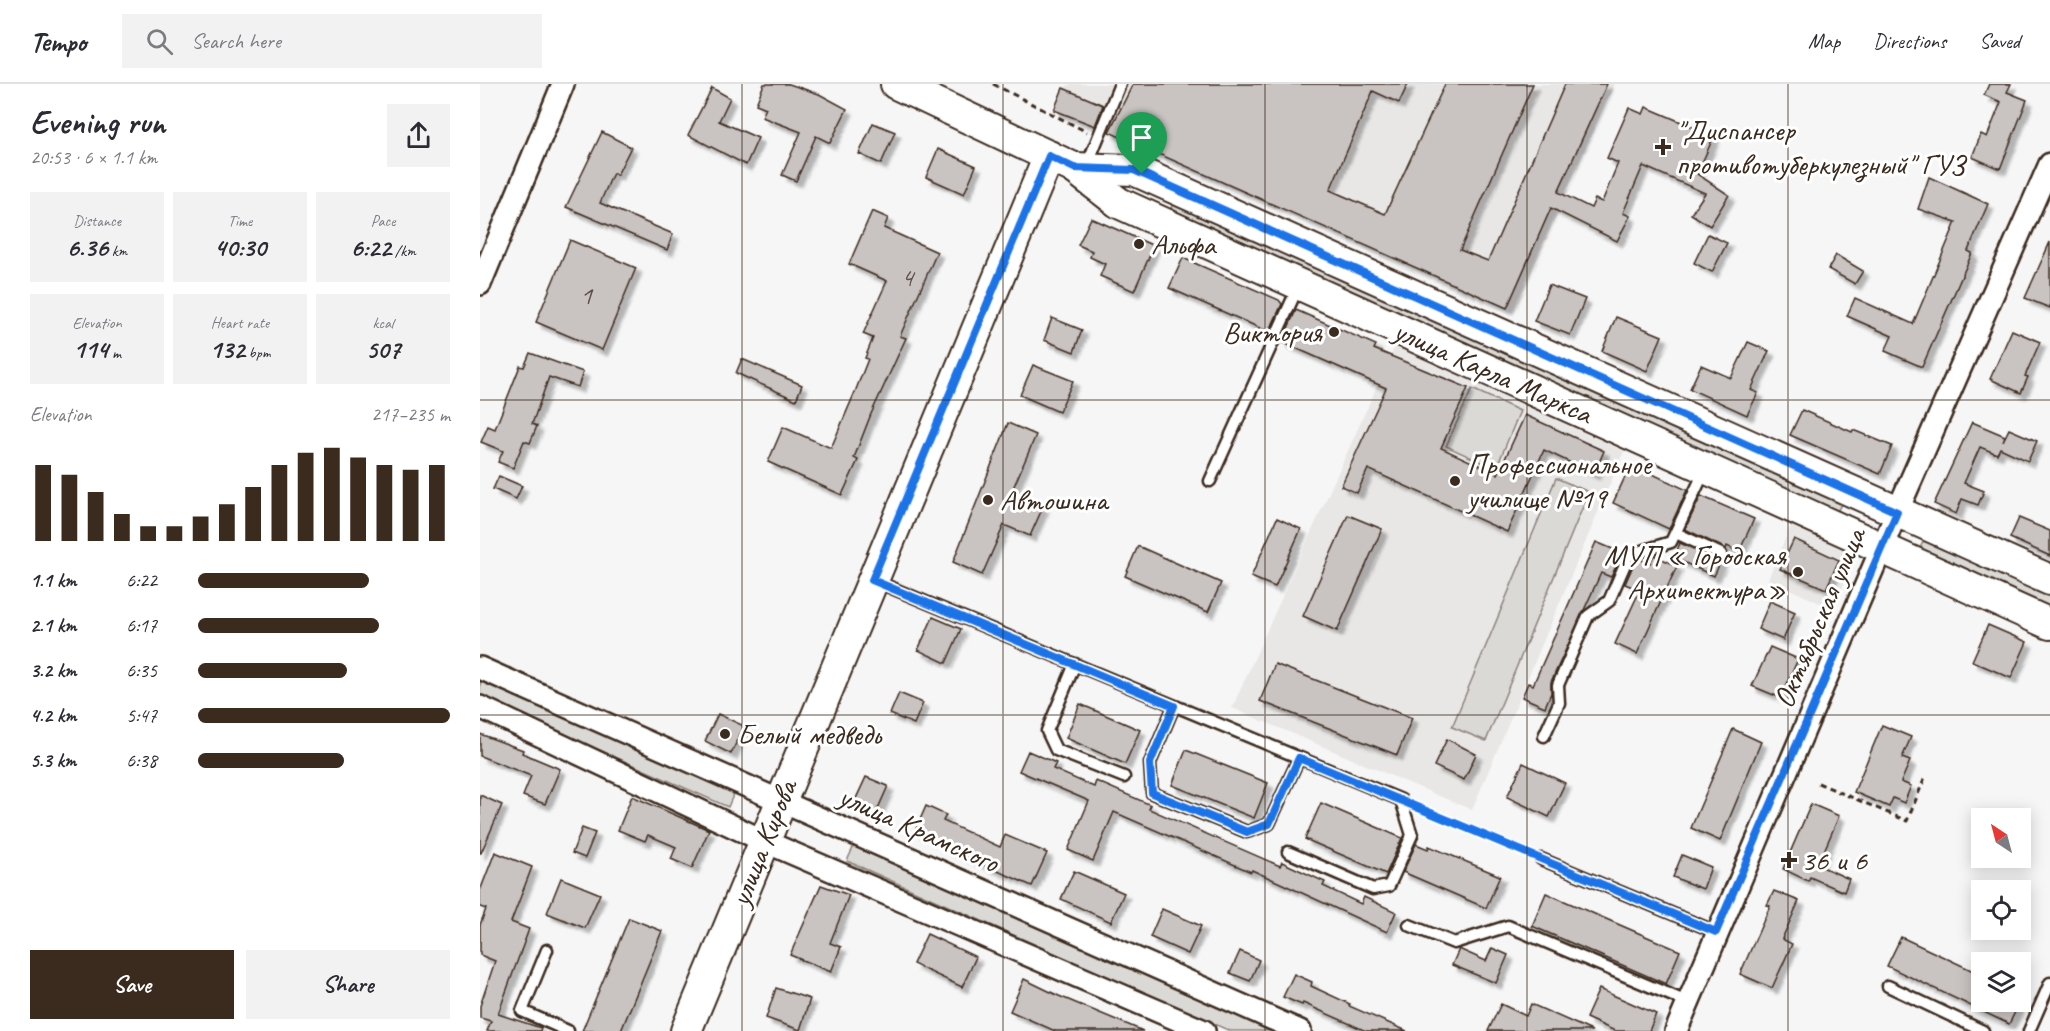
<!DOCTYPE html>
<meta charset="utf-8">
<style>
body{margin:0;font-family:Caveat,sans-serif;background:#f2f2f3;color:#2b2b33;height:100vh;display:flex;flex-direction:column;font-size:22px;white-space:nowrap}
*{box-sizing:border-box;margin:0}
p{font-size:20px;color:#7c7c81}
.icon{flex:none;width:33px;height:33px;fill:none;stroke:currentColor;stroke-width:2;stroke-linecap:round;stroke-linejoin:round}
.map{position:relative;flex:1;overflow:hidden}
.panel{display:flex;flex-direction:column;background:#fff;width:480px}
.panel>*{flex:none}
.needle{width:39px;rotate:324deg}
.fabs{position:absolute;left:1491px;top:724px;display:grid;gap:12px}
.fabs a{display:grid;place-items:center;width:60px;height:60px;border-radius:0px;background:#fff;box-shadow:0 3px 15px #0003;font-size:30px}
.pin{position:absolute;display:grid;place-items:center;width:51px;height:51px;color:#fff;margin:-62px -26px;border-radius:50% 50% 50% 0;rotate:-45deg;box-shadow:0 0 6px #0007}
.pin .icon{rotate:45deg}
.round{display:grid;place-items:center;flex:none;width:63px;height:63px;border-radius:0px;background:#f2f2f3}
.headline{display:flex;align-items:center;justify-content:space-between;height:102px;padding:0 30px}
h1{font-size:33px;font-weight:600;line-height:45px}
.stats{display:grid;grid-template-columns:repeat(3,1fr);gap:9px;height:102px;padding:6px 30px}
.stats div{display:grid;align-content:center;border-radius:0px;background:#f2f2f3;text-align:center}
.stats b{font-size:26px;font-weight:600}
.stats small{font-size:16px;font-weight:400}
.stats p{font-size:16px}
.chart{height:168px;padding:12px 30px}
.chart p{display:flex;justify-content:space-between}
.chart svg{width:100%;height:108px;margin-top:6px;stroke:#3b2a1e;stroke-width:6}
.button{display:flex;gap:12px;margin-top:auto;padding:12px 30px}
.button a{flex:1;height:69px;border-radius:0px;background:#3b2a1e;color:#fff;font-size:24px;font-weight:600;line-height:69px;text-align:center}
.button a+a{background:#f2f2f3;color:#2b2b33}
ul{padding:0 30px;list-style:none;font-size:20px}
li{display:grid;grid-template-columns:96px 72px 1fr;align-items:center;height:45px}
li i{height:15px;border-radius:8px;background:#3b2a1e}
header{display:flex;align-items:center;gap:36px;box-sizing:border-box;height:84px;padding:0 30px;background:#fff;border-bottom:2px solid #e1e1e2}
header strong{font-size:28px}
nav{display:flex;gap:33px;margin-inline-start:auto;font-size:21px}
.search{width:420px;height:54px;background:#f2f2f3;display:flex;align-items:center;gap:15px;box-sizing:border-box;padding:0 21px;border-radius:0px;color:#7c7c81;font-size:22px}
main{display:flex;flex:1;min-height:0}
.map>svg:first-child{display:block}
</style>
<header>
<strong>Tempo</strong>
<div class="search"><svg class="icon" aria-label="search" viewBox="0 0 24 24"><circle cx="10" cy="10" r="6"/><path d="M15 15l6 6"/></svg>Search here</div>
<nav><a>Map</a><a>Directions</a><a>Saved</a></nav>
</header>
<main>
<section class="panel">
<div class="headline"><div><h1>Evening run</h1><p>20:53 · 6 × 1.1 km</p></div><a class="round"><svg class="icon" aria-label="share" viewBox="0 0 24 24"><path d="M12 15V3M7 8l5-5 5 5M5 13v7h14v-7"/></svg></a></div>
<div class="stats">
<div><p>Distance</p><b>6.36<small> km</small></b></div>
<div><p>Time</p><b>40:30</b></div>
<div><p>Pace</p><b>6:22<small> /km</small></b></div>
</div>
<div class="stats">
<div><p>Elevation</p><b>114<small> m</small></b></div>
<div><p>Heart rate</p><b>132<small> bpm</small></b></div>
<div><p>kcal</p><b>507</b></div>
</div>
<div class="chart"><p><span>Elevation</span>217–235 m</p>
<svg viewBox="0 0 160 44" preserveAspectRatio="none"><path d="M5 44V13M15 44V17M25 44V24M35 44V33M45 44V38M55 44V38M65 44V34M75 44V29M85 44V22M95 44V13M105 44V8M115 44V6M125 44V10M135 44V13M145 44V15M155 44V13"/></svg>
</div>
<ul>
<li><b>1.1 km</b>6:22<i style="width:68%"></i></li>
<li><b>2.1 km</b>6:17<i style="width:72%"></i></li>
<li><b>3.2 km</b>6:35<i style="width:59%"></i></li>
<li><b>4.2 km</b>5:47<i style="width:100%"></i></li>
<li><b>5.3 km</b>6:38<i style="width:58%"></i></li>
</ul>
<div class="button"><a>Save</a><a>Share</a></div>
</section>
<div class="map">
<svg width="1570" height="947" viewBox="0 0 1570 947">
<defs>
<filter id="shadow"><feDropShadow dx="5.5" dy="5.5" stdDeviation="1.5" flood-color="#0004"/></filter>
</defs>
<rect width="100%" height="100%" fill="#f7f6f6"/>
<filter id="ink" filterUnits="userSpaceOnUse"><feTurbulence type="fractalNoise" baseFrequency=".0167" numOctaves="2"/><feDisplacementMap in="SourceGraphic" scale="12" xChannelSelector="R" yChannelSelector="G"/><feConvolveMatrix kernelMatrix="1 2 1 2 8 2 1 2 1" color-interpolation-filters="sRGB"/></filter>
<g filter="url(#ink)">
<g fill="#e9e7e6">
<path d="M 591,0 L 1134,0 L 1034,229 L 574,26 L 583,4 Z"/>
<path d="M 915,262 L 1144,367 L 992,726 L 752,624 Z"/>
<path d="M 1311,441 L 1363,465 L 1370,486 L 1353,525 L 1288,495 Z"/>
</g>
<g fill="#dbd9d6" stroke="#8b827a" stroke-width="1.5">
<path d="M 694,117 L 1364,414 L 1355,432 L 688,131 Z"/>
<path d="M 992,305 L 1040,327 L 1016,385 L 966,362 Z"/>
<path d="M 1076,394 L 1109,408 L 1006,657 L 972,643 Z"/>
<path d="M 1446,451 L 1570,507 L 1570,531 L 1437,471 Z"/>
<path d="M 0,596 L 254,709 L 248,723 L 0,613 Z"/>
<path d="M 376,757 L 801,947 L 750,947 L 367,777 Z"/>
</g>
<g fill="#c9c3c1" stroke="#3b2a1e" stroke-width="1.5" filter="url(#shadow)">
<path d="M 284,0 L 309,0 L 339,10 L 367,25 L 350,59 L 336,52 L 316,97 L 302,91 L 321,48 L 282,33 L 286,24 L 276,20 Z"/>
<path d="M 653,0 L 928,0 L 919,19 L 893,7 L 850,106 L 905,130 L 965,0 L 1053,0 L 980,166 L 1008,177 L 1085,0 L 1127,0 L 1078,108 L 1111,124 L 1115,115 L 1122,118 L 1138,79 L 1127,74 L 1149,24 L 1163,30 L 1166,23 L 1234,52 L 1217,90 L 1249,111 L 1230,142 L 1211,130 L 1225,109 L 1163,82 L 1143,129 L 1150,132 L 1137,157 L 1071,124 L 1027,224 L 629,48 Z"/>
<path d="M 1509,0 L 1531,0 L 1527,8 L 1547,16 L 1520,85 L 1492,73 L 1501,50 L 1507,53 L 1521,18 L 1504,11 Z"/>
<path d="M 232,4 L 250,14 L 239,37 L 278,54 L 266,81 L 208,51 Z"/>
<path d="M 583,4 L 623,21 L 615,42 L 574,26 Z"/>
<path d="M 393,39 L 415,48 L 401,80 L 379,70 Z"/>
<path d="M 122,48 L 151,63 L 137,91 L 133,89 L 120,119 L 193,150 L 187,166 L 86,123 Z"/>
<path d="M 458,65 L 496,82 L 484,110 L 446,93 Z"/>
<path d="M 1449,93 L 1508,120 L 1488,167 L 1492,169 L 1442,283 L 1405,267 L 1412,252 L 1367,232 L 1375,214 L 1433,240 L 1476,138 L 1438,125 Z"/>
<path d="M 392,127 L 408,134 L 404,144 L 457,168 L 420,252 L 426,254 L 391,330 L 374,374 L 378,376 L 362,411 L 288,378 L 303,343 L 351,364 L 375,308 L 388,275 L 385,274 L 393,254 L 383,250 L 407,197 L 369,180 Z"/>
<path d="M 611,134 L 674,162 L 654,207 L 620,192 L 625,180 L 610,173 L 612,167 L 598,161 Z"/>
<path d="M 1228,150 L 1247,159 L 1232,188 L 1214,179 Z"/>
<path d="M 90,156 L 156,184 L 122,266 L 56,238 Z"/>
<path d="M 1570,158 L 1570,224 L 1545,214 Z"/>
<path d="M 1356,171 L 1383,187 L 1375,200 L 1348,185 Z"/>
<path d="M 703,174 L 799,216 L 802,220 L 789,248 L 689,204 Z"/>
<path d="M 1069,201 L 1105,215 L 1090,251 L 1054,237 Z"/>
<path d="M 816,226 L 896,261 L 894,265 L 988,304 L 961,364 L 1018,390 L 1045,331 L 1124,367 L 1114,390 L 1064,366 L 1027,448 L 888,385 L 877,409 L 861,402 L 906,304 L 802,258 Z"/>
<path d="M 1136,233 L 1182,252 L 1167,287 L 1122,267 Z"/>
<path d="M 572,234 L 602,246 L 594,268 L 564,256 Z"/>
<path d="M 1532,246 L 1560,258 L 1545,292 L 1548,293 L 1541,309 L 1510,295 Z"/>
<path d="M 1268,258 L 1289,267 L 1271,306 L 1278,309 L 1267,331 L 1210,305 L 1221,281 L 1251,294 Z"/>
<path d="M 50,269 L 103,288 L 98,303 L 69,293 L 52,340 L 57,342 L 50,359 L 44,357 L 33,384 L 18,378 L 23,367 L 1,358 L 8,342 L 15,345 L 40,282 L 44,283 Z"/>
<path d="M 262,275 L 322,301 L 316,316 L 256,289 Z"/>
<path d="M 553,281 L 593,297 L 579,328 L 540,311 Z"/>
<path d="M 1322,326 L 1372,348 L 1373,346 L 1412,362 L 1400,390 L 1310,351 Z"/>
<path d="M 1492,338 L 1525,352 L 1523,357 L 1529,345 L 1557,357 L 1548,377 L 1520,364 L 1517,370 L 1500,363 L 1484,399 L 1504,407 L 1498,421 L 1482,415 L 1476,430 L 1454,420 Z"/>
<path d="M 528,339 L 556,351 L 531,409 L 563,423 L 550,452 L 524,441 L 502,491 L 473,478 Z"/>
<path d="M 1151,380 L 1207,406 L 1189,445 L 1133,419 Z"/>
<path d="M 19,392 L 42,402 L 36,415 L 13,405 Z"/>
<path d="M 1221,412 L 1274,435 L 1259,468 L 1247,462 L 1246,465 L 1205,445 Z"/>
<path d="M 868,431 L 902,445 L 857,547 L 823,532 Z"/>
<path d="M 797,434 L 821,445 L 795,503 L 771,493 Z"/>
<path d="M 1539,434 L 1570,447 L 1570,472 L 1530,454 Z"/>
<path d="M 1314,455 L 1359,476 L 1346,505 L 1300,485 Z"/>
<path d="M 1116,458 L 1142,469 L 1131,493 L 1121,489 L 1071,598 L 1071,609 L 1065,623 L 1042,613 L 1048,599 L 1053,601 Z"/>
<path d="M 1200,459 L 1241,477 L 1234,492 L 1194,474 Z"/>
<path d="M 658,462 L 741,499 L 728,528 L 645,492 Z"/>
<path d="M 1174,471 L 1197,482 L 1157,570 L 1135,560 L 1160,506 L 1145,500 L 1155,477 L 1162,476 L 1170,479 Z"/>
<path d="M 1290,517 L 1315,528 L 1303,556 L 1278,545 Z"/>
<path d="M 453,533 L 481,545 L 466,579 L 438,566 Z"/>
<path d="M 1508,541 L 1547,558 L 1531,594 L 1492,577 Z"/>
<path d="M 1290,563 L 1318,575 L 1301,614 L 1272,602 Z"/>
<path d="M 795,580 L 932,634 L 917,671 L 780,617 Z"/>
<path d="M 419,609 L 443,619 L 434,640 L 410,630 Z"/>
<path d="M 600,620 L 660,646 L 645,680 L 586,654 Z"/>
<path d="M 238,630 L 264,642 L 251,670 L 225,657 Z"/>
<path d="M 1402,641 L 1431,653 L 1422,674 L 1430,677 L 1421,698 L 1431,702 L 1424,719 L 1413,714 L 1409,723 L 1374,708 Z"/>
<path d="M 1253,645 L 1281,658 L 1240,757 L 1211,744 Z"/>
<path d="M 0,650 L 43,666 L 42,669 L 80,685 L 65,720 L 43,712 L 51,692 L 0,672 Z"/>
<path d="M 967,655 L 996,670 L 984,696 L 954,682 Z"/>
<path d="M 706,666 L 788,699 L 774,734 L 692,701 Z"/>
<path d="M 548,667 L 576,679 L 573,685 L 614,703 L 616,697 L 671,721 L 669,725 L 800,782 L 802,778 L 845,798 L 843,802 L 881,820 L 884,813 L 916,828 L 907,848 L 772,786 L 771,788 L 634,728 L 613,777 L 588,766 L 609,717 L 539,687 Z"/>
<path d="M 1043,679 L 1085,699 L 1069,733 L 1027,713 Z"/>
<path d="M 386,693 L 408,702 L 396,729 L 374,719 Z"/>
<path d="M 0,711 L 22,721 L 1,769 L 0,769 Z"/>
<path d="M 152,712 L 229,746 L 212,784 L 191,775 L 196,763 L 168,751 L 165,757 L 138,746 Z"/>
<path d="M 841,719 L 922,754 L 906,790 L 825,755 Z"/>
<path d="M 1331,720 L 1359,732 L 1338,781 L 1369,795 L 1364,808 L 1330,793 L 1328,797 L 1303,785 Z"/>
<path d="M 446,722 L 466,731 L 463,737 L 520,763 L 525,751 L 567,769 L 552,802 L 468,765 L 469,762 L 435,747 Z"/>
<path d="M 102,744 L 115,749 L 105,774 L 92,769 Z"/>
<path d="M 936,760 L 948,765 L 949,762 L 1020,792 L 1006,824 L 923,788 Z"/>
<path d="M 15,768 L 52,783 L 31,838 L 49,845 L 18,930 L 61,944 L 60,947 L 7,947 L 11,937 L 0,934 L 0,922 L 15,877 L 0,871 L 0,841 L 6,825 L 0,823 L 0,807 Z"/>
<path d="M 1202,771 L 1231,783 L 1223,805 L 1193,793 Z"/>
<path d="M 594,787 L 644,809 L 631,838 L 581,815 Z"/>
<path d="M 81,794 L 120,810 L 105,844 L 67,829 Z"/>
<path d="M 341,801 L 369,811 L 350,859 L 361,863 L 351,888 L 310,871 Z"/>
<path d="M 1294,807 L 1319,817 L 1302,855 L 1312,860 L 1292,904 L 1260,890 L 1290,822 L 1287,821 Z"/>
<path d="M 1066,809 L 1200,867 L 1186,900 L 1052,842 Z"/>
<path d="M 682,825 L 721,842 L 708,870 L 670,853 Z"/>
<path d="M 149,834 L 182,847 L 141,947 L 102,947 Z"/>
<path d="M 447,850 L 496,873 L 482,903 L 433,880 Z"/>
<path d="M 1421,853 L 1502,891 L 1502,918 L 1540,918 L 1529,940 L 1407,882 Z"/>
<path d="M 1012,864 L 1028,871 L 1016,899 L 972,881 L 979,865 L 1006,877 Z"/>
<path d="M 760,867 L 779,876 L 770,897 L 750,889 Z"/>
<path d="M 814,890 L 832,898 L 831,902 L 870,920 L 869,922 L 927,947 L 886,947 L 823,919 L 822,921 L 803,913 Z"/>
<path d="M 544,895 L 579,912 L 663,947 L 575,947 L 530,927 Z"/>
<path d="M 296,904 L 330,915 L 320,946 L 286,934 Z"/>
<path d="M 1119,905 L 1176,930 L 1169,947 L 1135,947 L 1106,934 Z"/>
<path d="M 1021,920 L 1046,932 L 1051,920 L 1112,947 L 1008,947 Z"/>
</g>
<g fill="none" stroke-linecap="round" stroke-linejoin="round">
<defs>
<g id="lane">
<path d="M 607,81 L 640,0"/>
<path d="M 730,397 L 818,203"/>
<path d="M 1196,449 L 1241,470"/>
<path d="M 395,497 L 921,716 L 932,751 L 909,802 L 893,805 L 808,768"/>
<path d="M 595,580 L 567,647 L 576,666 L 644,693"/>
<path d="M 694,622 L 670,679 L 672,709 L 767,748 L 789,740 L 819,674"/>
<path d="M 1064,652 L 1079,619 L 1078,601 L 1108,532 L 1129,517 L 1149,471 L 1191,458 L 1225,386"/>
<path d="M 1061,775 L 1236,848"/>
<path d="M 929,841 L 974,859 L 1028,842 L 1207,918"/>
<path d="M 67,866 L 42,927 L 88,947"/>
<path d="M 1408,902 L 1503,947"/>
<path d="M 1549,947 L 1570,899"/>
</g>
<g id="street">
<path d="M 0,200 L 83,0"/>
<path d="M 0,584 L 820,947"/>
<path d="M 0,623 L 284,757 L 724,947"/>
<path d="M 1196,947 L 1417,428 L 1570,80"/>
</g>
<g id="secondary">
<path d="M 416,0 L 594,84 L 639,119 L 1570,540"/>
<path d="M 594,84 L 654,86 L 1570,496"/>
<path d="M 206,947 L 569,72"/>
</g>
</defs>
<use href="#lane" stroke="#3b2a1e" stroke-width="15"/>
<use href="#street" stroke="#3b2a1e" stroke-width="26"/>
<use href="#secondary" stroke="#3b2a1e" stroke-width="34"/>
<g stroke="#3b2a1e" stroke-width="3" stroke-dasharray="6 4.5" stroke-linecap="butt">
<path d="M 513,0 L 607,48"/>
<path d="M 1338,699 L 1427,737 L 1446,691"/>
<path d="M 938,723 L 1048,770"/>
</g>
<use href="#lane" stroke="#fff" stroke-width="10"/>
<use href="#street" stroke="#fff" stroke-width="21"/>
<use href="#secondary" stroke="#fff" stroke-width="30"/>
</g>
</g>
<g fill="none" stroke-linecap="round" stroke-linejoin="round" filter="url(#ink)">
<defs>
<path id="route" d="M 569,72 L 594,84 L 654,86 L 1417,428 L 1236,848 L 819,674 L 789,740 L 767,748 L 672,709 L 670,679 L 694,622 L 392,496 Z"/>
</defs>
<use href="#route" stroke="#fff" stroke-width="12"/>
<use href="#route" stroke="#1a73e8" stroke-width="8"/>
</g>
<path fill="none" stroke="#3b2a1e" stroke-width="1.5" stroke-opacity="0.55" d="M 262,0 L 262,947M 523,0 L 523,947M 785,0 L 785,947M 1047,0 L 1047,947M 1308,0 L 1308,947M 0,316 L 1570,316M 0,631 L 1570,631"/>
<g fill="#3b2a1e" stroke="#fff" stroke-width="2">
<path d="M1180 54h6v6h6v6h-6v6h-6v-6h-6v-6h6z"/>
<circle cx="659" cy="160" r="6"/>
<circle cx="854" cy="248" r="6"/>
<circle cx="975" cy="397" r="6"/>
<circle cx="508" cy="416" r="6"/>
<circle cx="1318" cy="488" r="6"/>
<circle cx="245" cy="650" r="6"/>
<path d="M1306 767h6v6h6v6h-6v6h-6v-6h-6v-6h6z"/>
</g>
<g text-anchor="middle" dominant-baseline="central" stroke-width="6" stroke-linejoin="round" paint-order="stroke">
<g font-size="27" fill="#5e5047">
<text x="427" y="193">4</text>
<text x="106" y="211">1</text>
</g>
<g font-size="30" fill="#3b2a1e" stroke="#fff" text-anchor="start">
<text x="1196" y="46">"Диспансер<tspan x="1196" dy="34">противотуберкулезный" ГУЗ</tspan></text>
<text x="671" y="160">Альфа</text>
<text x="842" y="248" text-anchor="end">Виктория</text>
<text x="987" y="380">Профессиональное<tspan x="987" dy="34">училище №19</tspan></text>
<text x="520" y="416">Автошина</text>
<text x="1306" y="471" text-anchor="end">МУП « Городская<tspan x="1306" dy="34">Архитектура»</tspan></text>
<text x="257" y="650">Белый медведь</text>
<text x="1321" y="776">36 и 6</text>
</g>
<g font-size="30" fill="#3b2a1e" stroke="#fff">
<text transform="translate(1013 288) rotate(24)">улица Карла Маркса</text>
<text transform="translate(1339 534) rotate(-67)">Октябрьская улица</text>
<text transform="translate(439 745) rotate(24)">улица Крамского</text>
<text transform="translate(283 759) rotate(-68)">улица Кирова</text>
</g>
</g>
</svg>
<div class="fabs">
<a><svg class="needle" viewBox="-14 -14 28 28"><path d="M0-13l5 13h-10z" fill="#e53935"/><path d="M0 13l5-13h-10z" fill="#7c7c81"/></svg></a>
<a><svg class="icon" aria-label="locate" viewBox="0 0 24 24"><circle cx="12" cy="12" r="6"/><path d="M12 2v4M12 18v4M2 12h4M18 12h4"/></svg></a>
<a><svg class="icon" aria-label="layers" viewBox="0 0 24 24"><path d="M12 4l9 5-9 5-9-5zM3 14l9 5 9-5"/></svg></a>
</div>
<div class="pin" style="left:662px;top:90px;background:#1e9e55"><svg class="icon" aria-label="arrive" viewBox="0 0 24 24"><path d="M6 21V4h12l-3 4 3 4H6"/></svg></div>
</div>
</main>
